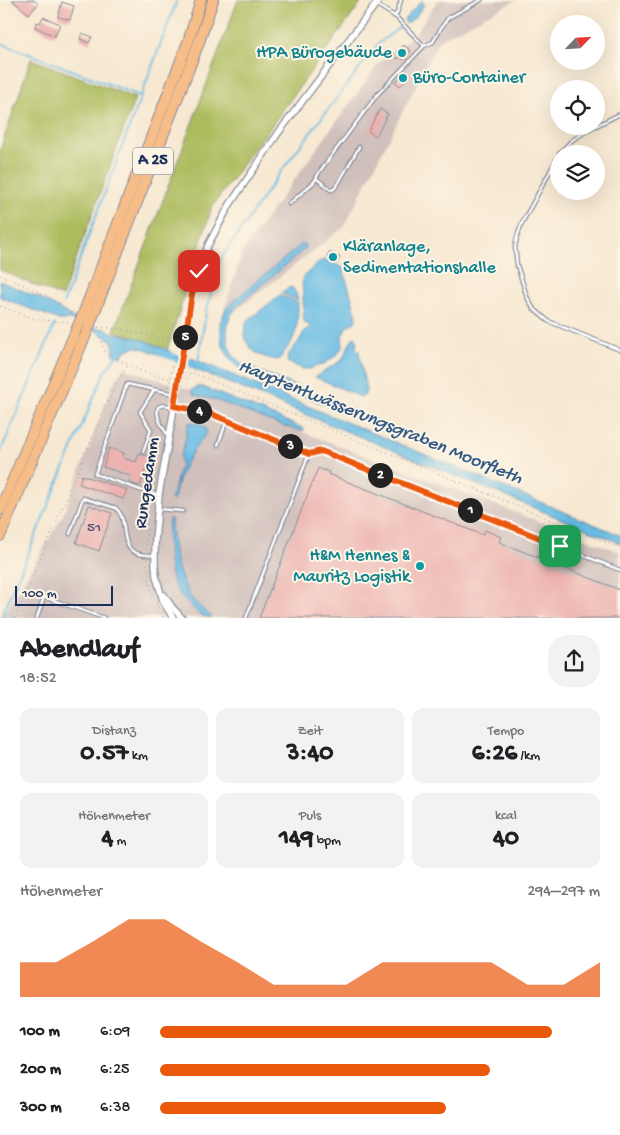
<!DOCTYPE html>
<html lang="de">
<meta charset="utf-8">
<style>
body{margin:0;font-family:"Gochi Hand",sans-serif;background:#f2f2f2;color:#202124;height:100vh;display:flex;flex-direction:column;font-size:19px;white-space:nowrap}
*{box-sizing:border-box;margin:0}
p{font-size:16px;color:#757577}
.icon{flex:none;width:28px;height:28px;fill:none;stroke:currentColor;stroke-width:2;stroke-linecap:round;stroke-linejoin:round}
.map{position:relative;height:618px;overflow:hidden}
.drawer{display:flex;flex-direction:column;background:#fff;flex:1}
.drawer>*{flex:none}
.needle{width:32px;rotate:65deg}
.fabs{position:absolute;left:550px;top:15px;display:grid;gap:10px}
.fabs a{display:grid;place-items:center;width:55px;height:55px;border-radius:50%;background:#fff;box-shadow:0 5px 20px #0002;font-size:25px}
.scale{position:absolute;left:15px;bottom:12px;width:98px;box-sizing:border-box;padding-left:5px;border:2px solid #1b2f5e;border-top:0;font-size:14px;line-height:18px;white-space:nowrap;color:#1b2f5e;-webkit-text-stroke:4px #fcf5e5;paint-order:stroke}
.pin{position:absolute;display:grid;place-items:center;width:42px;height:42px;color:#fff;margin:-21px;border-radius:10px;box-shadow:0 2px 8px #0006}
.km{position:absolute;width:25px;height:25px;margin:-12px;border-radius:50%;background:#222;color:#fff;font-size:14px;line-height:25px;text-align:center}
.round{display:grid;place-items:center;flex:none;width:52px;height:52px;border-radius:20px;background:#f2f2f2}
.summary{display:flex;align-items:center;justify-content:space-between;height:85px;padding:0 20px}
h1{font-size:28px;font-weight:800;line-height:38px}
.stats{display:grid;grid-template-columns:repeat(3,1fr);gap:8px;height:85px;padding:5px 20px}
.stats div{display:grid;align-content:center;border-radius:12px;background:#f2f2f2;text-align:center}
.stats b{font-size:25px;font-weight:800}
.stats small{font-size:14px;font-weight:400}
.stats p{font-size:14px}
.chart{height:140px;padding:10px 20px}
.chart p{display:flex;justify-content:space-between}
.chart svg{width:100%;height:90px;margin-top:5px;fill:#ea580c;opacity:.7}
ul{padding:0 20px;list-style:none;font-size:16px}
li{display:grid;grid-template-columns:80px 60px 1fr;align-items:center;height:38px}
li i{height:12px;border-radius:6px;background:#ea580c}
.map>svg:first-child{display:block}
</style>
<div class="map">
<svg width="620" height="618" viewBox="0 0 620 618">
<rect width="100%" height="100%" fill="#fcf5e5"/>
<filter id="ink" filterUnits="userSpaceOnUse"><feTurbulence type="fractalNoise" baseFrequency=".02" numOctaves="2"/><feDisplacementMap in="SourceGraphic" scale="10" xChannelSelector="R" yChannelSelector="G"/><feConvolveMatrix kernelMatrix="1 2 1 2 8 2 1 2 1" color-interpolation-filters="sRGB"/></filter>
<filter id="wash" filterUnits="userSpaceOnUse"><feTurbulence type="fractalNoise" baseFrequency=".0096" numOctaves="4" result="noise"/><feDisplacementMap in="SourceGraphic" scale="20" xChannelSelector="R" yChannelSelector="G"/><feGaussianBlur stdDeviation="1.12" result="paint"/><feColorMatrix in="noise" values="0 0 0 0 0 0 0 0 0 0 0 0 0 0 0 0 0 1.4 0 .05"/><feComposite in="paint" operator="in"/></filter>
<g filter="url(#wash)">
<rect width="100%" height="100%" fill="#f7e8d1"/>
<g fill="#d0c0bc">
<path d="M 438,0 L 516,0 L 439,40 L 344,227 L 220,323 L 243,250 L 380,62 L 413,37 Z"/>
<path d="M 123,368 L 192,390 L 620,552 L 620,617 L 2,618 L 63,515 L 112,386 Z"/>
</g>
<g fill="#adbc5e" stroke="#64765e">
<path d="M 238,0 L 363,0 L 212,207 L 167,350 L 141,339 L 114,331 Z"/>
<path d="M 31,59 L 135,98 L 62,297 L 0,270 L 0,150 Z"/>
</g>
<g fill="#68bce4" stroke="#4276a1">
<path d="M 422,0 L 424,5 L 415,17 L 407,24 L 404,20 Z"/>
<path d="M 303,243 L 306,248 L 238,305 C 226,318 223,338 233,355 C 235,358 239,361 242,364 L 349,408 C 356,412 365,414 370,420 C 377,419 386,423 387,430 L 287,389 L 244,372 L 230,360 L 222,344 L 220,323 L 226,309 L 243,293 Z"/>
<path d="M 322,260 L 326,260 L 343,268 L 357,316 L 355,322 L 347,326 L 342,336 L 343,346 L 337,355 L 324,364 L 309,369 L 303,369 L 287,362 L 288,355 L 299,341 L 305,330 L 309,329 L 309,325 L 304,322 L 302,278 L 308,272 Z"/>
<path d="M 0,281 L 40,298 L 66,313 L 72,317 L 98,328 L 107,329 L 110,332 L 141,339 L 170,351 L 169,358 L 139,347 C 131,347 125,350 121,357 L 113,354 L 114,350 L 112,341 L 97,331 L 70,320 L 59,320 L 0,297 Z"/>
<path d="M 292,287 L 296,293 L 298,300 L 281,293 L 288,288 Z"/>
<path d="M 280,295 L 298,302 C 298,314 298,327 293,339 C 290,346 283,353 279,360 C 257,358 238,345 247,321 Z"/>
<path d="M 354,337 L 356,338 L 357,341 L 356,348 L 359,351 L 366,390 L 365,395 L 361,397 L 315,377 L 342,360 L 352,339 Z"/>
<path d="M 191,358 L 620,535 L 620,543 L 194,369 L 189,366 Z"/>
<path d="M 197,387 L 203,387 L 225,396 L 305,429 L 302,431 C 272,424 244,410 215,400 C 207,397 200,398 193,394 L 192,390 Z"/>
<path d="M 191,422 C 198,424 206,424 207,433 C 190,453 178,473 174,499 L 172,501 L 171,499 L 181,464 L 180,457 L 184,446 L 188,424 Z"/>
<path d="M 169,519 L 171,519 C 172,544 175,569 188,592 C 193,602 203,610 212,617 C 203,618 198,613 192,607 C 170,588 170,574 168,547 C 168,537 167,528 169,519 Z"/>
</g>
<g fill="none" stroke-linecap="round" stroke-linejoin="round">
<g stroke="#68bce4" stroke-width="2">
<path d="M 0,43 L 140,96"/>
<path d="M 63,304 L 177,0"/>
<path d="M 198,362 L 206,312 L 220,260 L 279,174 L 378,44 L 400,27"/>
<path d="M 0,453 L 55,324"/>
<path d="M 1,618 L 104,373 L 117,354"/>
</g>
<path stroke="#68bce4" stroke-width="7" d="M 162,353 L 199,366"/>
</g>
<g id="blocks">
<g fill="#edb2b0">
<path d="M 12,0 L 34,0 L 38,4 L 29,14 Z"/>
<path d="M 62,2 L 74,6 L 70,20 L 58,17 Z"/>
<path d="M 43,17 L 60,24 L 55,36 L 35,27 L 37,22 L 40,23 Z"/>
<path d="M 82,33 L 92,37 L 89,43 L 80,39 Z"/>
<path d="M 404,45 L 411,51 L 403,60 L 400,57 L 398,59 L 393,55 Z"/>
<path d="M 407,70 L 411,75 L 400,86 L 395,82 Z"/>
<path d="M 380,109 L 388,114 L 376,136 L 368,131 Z"/>
<path d="M 329,252 L 340,257 L 337,263 L 327,257 Z"/>
<path d="M 109,448 L 124,453 L 123,458 L 136,462 L 139,453 L 142,455 L 150,456 L 140,486 L 129,483 L 131,476 L 103,467 Z"/>
<path d="M 318,468 L 329,472 L 328,474 L 483,535 L 485,530 L 501,537 L 499,542 L 620,590 L 620,618 L 259,618 Z"/>
<path d="M 82,475 L 127,490 L 123,499 L 79,484 Z"/>
<path d="M 89,505 L 112,513 L 99,551 L 76,543 Z"/>
</g>
</g>
</g>
<g filter="url(#ink)">
<use href="#blocks" fill-opacity="0" stroke="#898c98" stroke-width="1"/>
<g fill="none" stroke-linecap="round" stroke-linejoin="round">
<defs>
<g id="lane">
<path d="M 377,5 L 396,17 L 424,46"/>
<path d="M 394,16 L 397,13 L 401,0"/>
<path d="M 596,126 L 620,114"/>
<path d="M 559,154 L 571,141 L 595,126"/>
<path d="M 559,155 L 522,223 L 517,237 L 515,247 L 517,265 L 527,297 L 533,308 L 548,321 L 620,350"/>
<path d="M 317,179 L 331,190 L 334,189 L 338,184 L 359,147"/>
<path d="M 289,204 L 314,182 L 320,171 L 377,95 L 424,46 L 433,42 L 441,28 L 448,18 L 481,0"/>
<path d="M 168,436 C 163,428 155,417 158,407 L 163,405 L 209,413 L 309,454"/>
<path d="M 218,445 L 227,420"/>
<path d="M 143,452 L 151,430 L 140,412 L 154,390"/>
<path d="M 157,494 L 149,493 L 95,474 L 127,384 L 175,394"/>
<path d="M 159,509 L 183,511"/>
<path d="M 70,534 L 83,498 L 116,508 C 133,524 111,558 155,555"/>
<path d="M 37,618 L 44,597 L 104,618"/>
<path d="M 246,618 L 309,454 L 321,451 L 620,570"/>
</g>
<g id="street">
<path d="M 164,595 L 172,607 L 182,618"/>
<path d="M 173,618 L 163,601 L 156,576 L 155,564 L 155,540 L 159,494 L 179,380 L 192,294 L 208,245 L 229,206 L 279,132 L 379,0"/>
</g>
<g id="highway">
<path d="M 82,317 L 188,42 L 201,0"/>
<path d="M 91,321 L 198,45 L 213,0"/>
<path d="M 0,510 L 77,328"/>
<path d="M 0,536 L 87,332"/>
</g>
</defs>
<use href="#lane" stroke="#898c98" stroke-width="5"/>
<use href="#street" stroke="#898c98" stroke-width="8"/>
<use href="#highway" stroke="#898c98" stroke-width="12"/>
<g stroke="#898c98" stroke-width="1" stroke-dasharray="1 4" stroke-linecap="butt">
<path d="M 0,275 L 41,293 L 59,303 L 73,315"/>
<path d="M 0,306 L 32,318 L 51,321 L 69,322"/>
<path d="M 98,327 L 123,329 L 161,339 L 167,337 L 179,337"/>
<path d="M 96,333 C 103,339 101,349 108,354 L 138,370 L 153,375 L 173,379"/>
<path d="M 187,379 L 191,372 L 620,548"/>
<path d="M 169,387 L 175,354"/>
<path d="M 150,488 L 157,456 L 162,436"/>
<path d="M 146,550 L 147,521 L 149,497"/>
<path d="M 147,559 C 147,580 153,599 164,618"/>
<path d="M 15,618 L 114,387 L 128,365"/>
</g>
<use href="#lane" stroke="#fff" stroke-width="2.5"/>
<use href="#street" stroke="#fff" stroke-width="5.5"/>
<use href="#highway" stroke="#f7bd88" stroke-width="10"/>
<defs>
<g id="highway-bridge">
<path d="M 77,328 L 82,317"/>
<path d="M 87,332 L 91,321"/>
</g>
</defs>
<use href="#highway-bridge" stroke="#898c98" stroke-width="12" stroke-linecap="butt"/>
<use href="#highway-bridge" stroke="#f7bd88" stroke-width="10"/>
</g>
</g>
<g fill="none" stroke-linecap="round" stroke-linejoin="round" filter="url(#ink)">
<defs>
<path id="route" d="M 199,271 L 192,294 L 174,406 L 209,413 L 309,454 L 321,451 L 560,546"/>
</defs>
<use href="#route" stroke="#fff" stroke-width="10"/>
<use href="#route" stroke="#ea580c" stroke-width="6"/>
</g>
<g fill="#0f9aa8" stroke="#fcf5e5" stroke-width="2">
<circle cx="402" cy="53" r="5"/>
<circle cx="403" cy="78" r="5"/>
<circle cx="333" cy="257" r="5"/>
<circle cx="420" cy="566" r="5"/>
</g>
<g text-anchor="middle" dominant-baseline="central" stroke-width="4" stroke-linejoin="round" paint-order="stroke">
<g font-size="15" fill="#505072">
<text x="94" y="528">51</text>
</g>
<rect fill="#fcf5e5" stroke="#5e6a86" stroke-width="1" x="133" y="147.5" width="40" height="27" rx="4"/>
<g font-size="16" font-weight="bold" fill="#1b2f5e">
<text x="153" y="161">A 25</text>
</g>
<g font-size="18" fill="#0d838f" stroke="#fcf5e5" text-anchor="end">
<text x="392" y="53">HPA Bürogebäude</text>
<text x="413" y="78" text-anchor="start">Büro-Container</text>
<text x="343" y="247" text-anchor="start">Kläranlage,<tspan x="343" dy="21">Sedimentationshalle</tspan></text>
<text x="410" y="556">H&amp;M Hennes &amp;<tspan x="410" dy="21">Mauritz Logistik</tspan></text>
</g>
<g font-size="18" fill="#1b2f5e" stroke="#fcf5e5">
<text transform="translate(148 483) rotate(-82)">Rungedamm</text>
</g>
<g font-size="19" font-style="italic" fill="#325986" stroke="#fcf5e5">
<text transform="translate(380 423) rotate(22)">Hauptentwässerungsgraben Moorfleth</text>
</g>
</g>
</svg>
<div class="fabs">
<a><svg class="needle" viewBox="-14 -14 28 28"><path d="M0-13l5 13h-10z" fill="#e53935"/><path d="M0 13l5-13h-10z" fill="#757577"/></svg></a>
<a><svg class="icon" aria-label="locate" viewBox="0 0 24 24"><circle cx="12" cy="12" r="6"/><path d="M12 2v4M12 18v4M2 12h4M18 12h4"/></svg></a>
<a><svg class="icon" aria-label="layers" viewBox="0 0 24 24"><path d="M12 4l9 5-9 5-9-5zM3 14l9 5 9-5"/></svg></a>
</div>
<div class="scale">100 m</div>
<div class="pin" style="left:560px;top:546px;background:#1e9e55"><svg class="icon" aria-label="arrive" viewBox="0 0 24 24"><path d="M6 21V4h12l-3 4 3 4H6"/></svg></div>
<div class="pin" style="left:199px;top:271px;background:#d93025"><svg class="icon" aria-label="check" viewBox="0 0 24 24"><path d="M5 12l5 5 9-10"/></svg></div>
<b class="km" style="left:470px;top:510px">1</b>
<b class="km" style="left:380px;top:475px">2</b>
<b class="km" style="left:290px;top:446px">3</b>
<b class="km" style="left:199px;top:411px">4</b>
<b class="km" style="left:185px;top:337px">5</b>
</div>
<section class="drawer">
<div class="summary"><div><h1>Abendlauf</h1><p>18:52</p></div><a class="round"><svg class="icon" aria-label="share" viewBox="0 0 24 24"><path d="M12 15V3M7 8l5-5 5 5M5 13v7h14v-7"/></svg></a></div>
<div class="stats">
<div><p>Distanz</p><b>0.57<small> km</small></b></div>
<div><p>Zeit</p><b>3:40</b></div>
<div><p>Tempo</p><b>6:26<small> /km</small></b></div>
</div>
<div class="stats">
<div><p>Höhenmeter</p><b>4<small> m</small></b></div>
<div><p>Puls</p><b>149<small> bpm</small></b></div>
<div><p>kcal</p><b>40</b></div>
</div>
<div class="chart"><p><span>Höhenmeter</span>294–297 m</p>
<svg viewBox="0 0 160 44" preserveAspectRatio="none"><path d="M0 44V27L10 27L20 17L30 6L40 6L50 17L60 27L70 38L80 38L90 38L100 27L110 27L120 27L130 27L140 38L150 38L160 27V44z"/></svg>
</div>
<ul>
<li><b>100 m</b>6:09<i style="width:89%"></i></li>
<li><b>200 m</b>6:25<i style="width:75%"></i></li>
<li><b>300 m</b>6:38<i style="width:65%"></i></li>
</ul>
</section>
